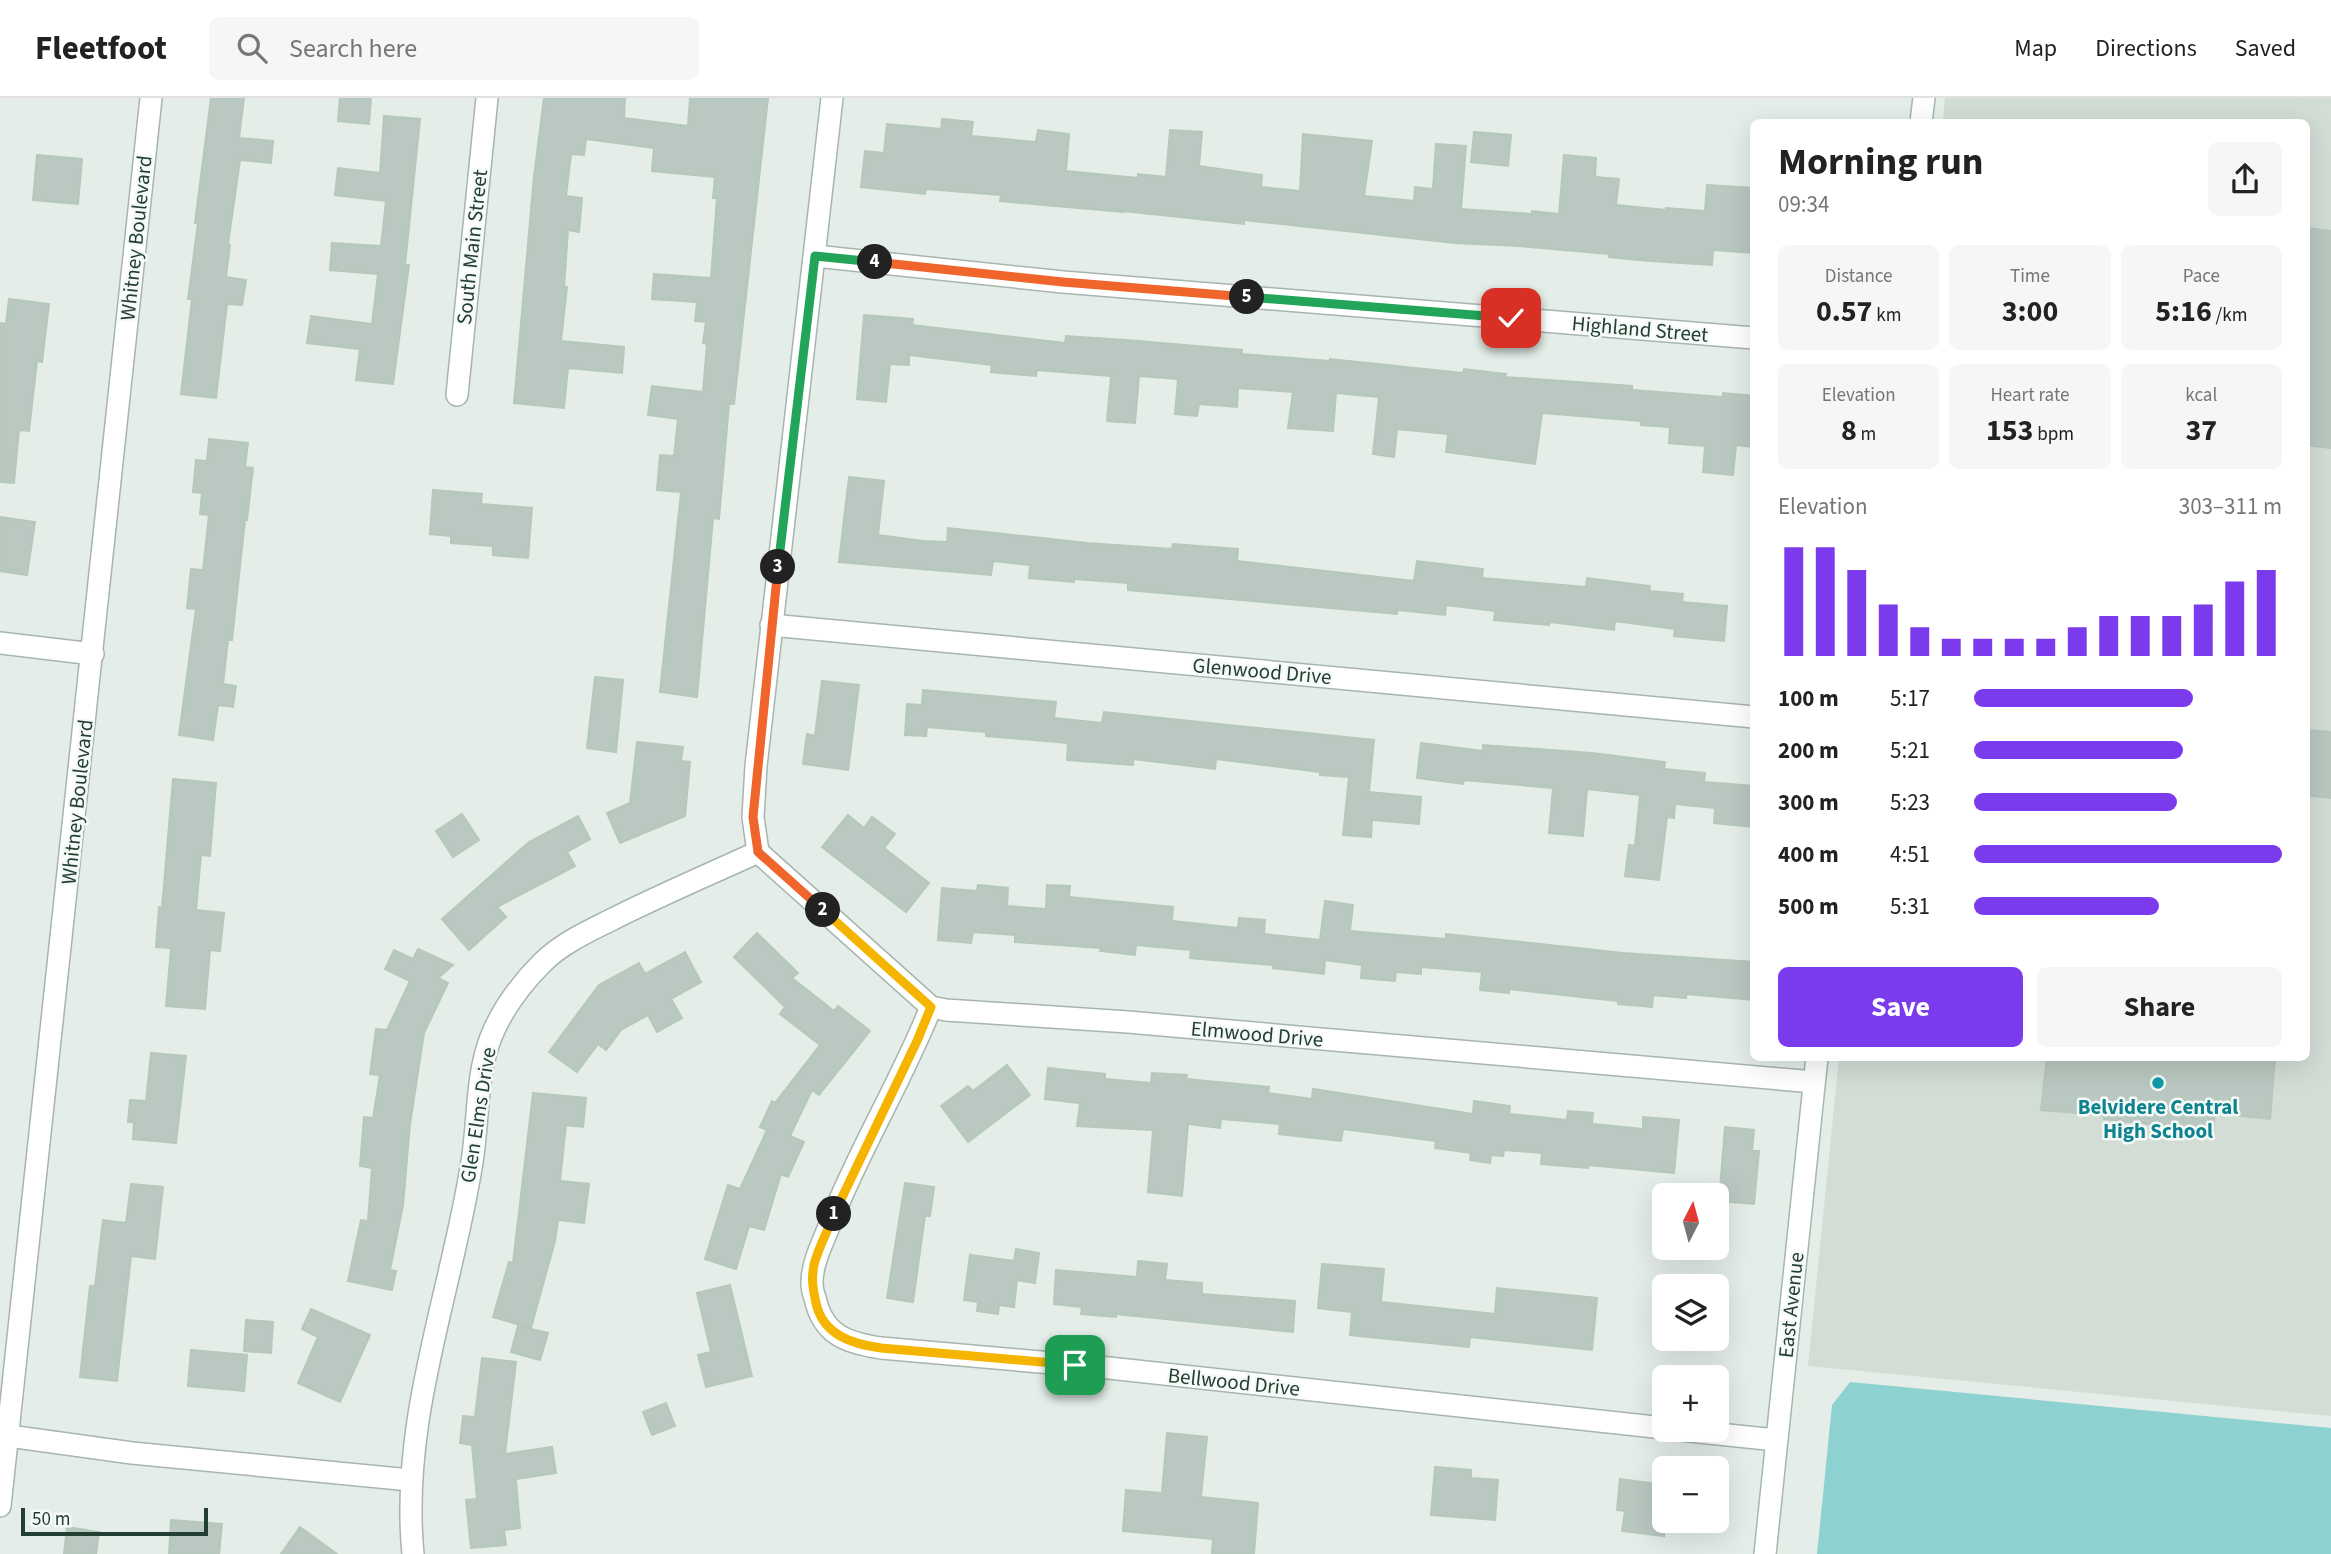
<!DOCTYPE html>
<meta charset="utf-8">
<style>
body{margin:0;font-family:"Source Sans 3",sans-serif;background:#f6f6f6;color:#222;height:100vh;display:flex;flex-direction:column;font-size:26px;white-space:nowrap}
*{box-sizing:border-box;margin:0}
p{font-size:23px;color:#767676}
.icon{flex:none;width:38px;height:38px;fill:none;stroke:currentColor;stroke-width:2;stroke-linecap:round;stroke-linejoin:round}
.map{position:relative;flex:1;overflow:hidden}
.sheet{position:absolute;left:1750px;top:21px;width:560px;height:942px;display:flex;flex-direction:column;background:#fff;border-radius:10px;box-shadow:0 7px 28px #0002}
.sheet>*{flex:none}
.needle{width:46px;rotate:6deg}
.buttons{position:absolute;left:1652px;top:1085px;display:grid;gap:14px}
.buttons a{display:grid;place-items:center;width:77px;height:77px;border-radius:10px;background:#fff;box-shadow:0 7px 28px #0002;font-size:35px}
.scale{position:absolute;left:21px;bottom:18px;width:187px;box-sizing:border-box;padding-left:7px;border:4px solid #233f33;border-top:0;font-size:19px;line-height:24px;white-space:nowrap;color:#233f33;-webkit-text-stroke:5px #f5faf6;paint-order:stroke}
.pin{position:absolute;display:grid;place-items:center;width:60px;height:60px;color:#fff;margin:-30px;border-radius:14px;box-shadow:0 4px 10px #0006}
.km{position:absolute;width:35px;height:35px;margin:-18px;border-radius:50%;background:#222;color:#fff;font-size:19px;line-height:35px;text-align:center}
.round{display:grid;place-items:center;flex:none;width:74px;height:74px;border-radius:10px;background:#f6f6f6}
.head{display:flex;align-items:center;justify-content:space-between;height:119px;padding:0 28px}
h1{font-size:38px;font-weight:700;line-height:52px}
.figures{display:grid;grid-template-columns:repeat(3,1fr);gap:10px;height:119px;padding:7px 28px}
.figures div{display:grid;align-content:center;border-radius:10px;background:#f6f6f6;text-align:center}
.figures b{font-size:30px;font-weight:700}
.figures small{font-size:19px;font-weight:400}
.figures p{font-size:19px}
.chart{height:196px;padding:14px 28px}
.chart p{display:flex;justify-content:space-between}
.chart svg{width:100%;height:126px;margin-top:7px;stroke:#7c3aed;stroke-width:6}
.button{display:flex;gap:14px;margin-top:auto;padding:14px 28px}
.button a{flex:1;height:80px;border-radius:10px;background:#7c3aed;color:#fff;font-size:28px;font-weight:700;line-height:80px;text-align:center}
.button a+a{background:#f6f6f6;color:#222}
ul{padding:0 28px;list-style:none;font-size:23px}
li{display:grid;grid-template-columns:112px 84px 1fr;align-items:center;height:52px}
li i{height:18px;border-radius:9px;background:#7c3aed}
header{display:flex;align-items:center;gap:42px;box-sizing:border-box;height:98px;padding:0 35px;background:#fff;border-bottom:2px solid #e0e0e0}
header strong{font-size:33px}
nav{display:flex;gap:38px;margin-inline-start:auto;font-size:24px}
.search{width:490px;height:63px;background:#f6f6f6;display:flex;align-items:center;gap:18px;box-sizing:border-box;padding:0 24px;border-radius:10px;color:#767676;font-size:26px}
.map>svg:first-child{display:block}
</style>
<header>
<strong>Fleetfoot</strong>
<div class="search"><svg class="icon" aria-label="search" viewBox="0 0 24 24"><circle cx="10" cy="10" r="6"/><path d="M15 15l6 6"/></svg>Search here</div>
<nav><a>Map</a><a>Directions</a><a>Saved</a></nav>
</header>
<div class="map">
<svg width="2331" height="1456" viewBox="0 0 2331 1456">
<rect width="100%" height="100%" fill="#e4ede8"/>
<path fill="#d2ddd6" d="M 1945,0 L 2331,0 L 2331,1318 L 1808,1268 L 1839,959 L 2306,959 L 2306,24 L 1943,24 Z"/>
<path fill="#8dd1d0" d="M 1850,1284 L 2331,1330 L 2331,1456 L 1817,1456 L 1832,1307 Z"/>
<g fill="#b9c8c0" stroke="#b6c7bd" stroke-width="2">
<path d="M 211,0 L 244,0 L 239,40 L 273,43 L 271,65 L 240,62 L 228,146 L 230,147 L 226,179 L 246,182 L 242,207 L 227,206 L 216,300 L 181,296 L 192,201 L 188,201 L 198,125 L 195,125 Z"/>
<path d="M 340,0 L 371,0 L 369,26 L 338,23 Z"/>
<path d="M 544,0 L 625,0 L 624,20 L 688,28 L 690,0 L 768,0 L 734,306 L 729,306 L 719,421 L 713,420 L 697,599 L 660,594 L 681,394 L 657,392 L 660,357 L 674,358 L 678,321 L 648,317 L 652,288 L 703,294 L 707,246 L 703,245 L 706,224 L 695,223 L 697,204 L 652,201 L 654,176 L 711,180 L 717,100 L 713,100 L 715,79 L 652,73 L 654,50 L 586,41 L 584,57 L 571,56 L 566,98 L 582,100 L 579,134 L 568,132 L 564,189 L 567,189 L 561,243 L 624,249 L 622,275 L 568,270 L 564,310 L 514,305 L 534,78 Z"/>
<path d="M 384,18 L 420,21 L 405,167 L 409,167 L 393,286 L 356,282 L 360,251 L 307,245 L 311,218 L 372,226 L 378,176 L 330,172 L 332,145 L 381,148 L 386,103 L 335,97 L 338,70 L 380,75 Z"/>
<path d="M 942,21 L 973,24 L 971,38 L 1036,44 L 1038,32 L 1069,36 L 1066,73 L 1138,80 L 1138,76 L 1166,79 L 1170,32 L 1202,34 L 1199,68 L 1262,77 L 1261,89 L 1300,93 L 1303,36 L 1372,43 L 1364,98 L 1414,103 L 1415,89 L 1433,91 L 1436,46 L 1466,48 L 1461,111 L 1532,116 L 1532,113 L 1559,116 L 1564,57 L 1596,60 L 1595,79 L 1619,81 L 1616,107 L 1666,112 L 1666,110 L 1705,113 L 1707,87 L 1754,90 L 1754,155 L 1713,152 L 1712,167 L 1650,163 L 1609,159 L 1609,156 L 1518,148 L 1455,145 L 1244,122 L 1244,126 L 1123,113 L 1123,114 L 1000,103 L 1001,97 L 926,91 L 925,96 L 861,89 L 865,53 L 884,55 L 887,26 L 941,31 Z"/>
<path d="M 1474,34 L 1511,37 L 1508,68 L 1471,64 Z"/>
<path d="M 37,57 L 82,61 L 78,106 L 33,102 Z"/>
<path d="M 2306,130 L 2331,133 L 2331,350 L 2306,347 Z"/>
<path d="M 9,201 L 49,206 L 42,264 L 37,263 L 29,333 L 19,332 L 14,385 L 0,384 L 0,225 L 6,226 Z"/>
<path d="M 864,217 L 913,221 L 912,227 L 1065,245 L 1066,238 L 1126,242 L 1242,252 L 1242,256 L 1330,263 L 1330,261 L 1463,275 L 1464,271 L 1506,276 L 1505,279 L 1632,288 L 1632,292 L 1723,299 L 1723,295 L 1754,298 L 1754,349 L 1736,347 L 1733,377 L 1703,374 L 1705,348 L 1669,345 L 1670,329 L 1641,327 L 1641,323 L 1542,315 L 1535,366 L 1446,354 L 1448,336 L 1397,331 L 1394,359 L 1373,356 L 1379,299 L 1336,295 L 1333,333 L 1288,330 L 1293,294 L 1238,290 L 1237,309 L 1199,306 L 1197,318 L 1175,316 L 1178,281 L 1139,278 L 1135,325 L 1107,323 L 1111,278 L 1037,272 L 1036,278 L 991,274 L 992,267 L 909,257 L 909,267 L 890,266 L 886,304 L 857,301 Z"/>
<path d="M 209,341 L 248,345 L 245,369 L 253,370 L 247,422 L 245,422 L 232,542 L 228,542 L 223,586 L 236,588 L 233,609 L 218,607 L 213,642 L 179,637 L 196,511 L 187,510 L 191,471 L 203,472 L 209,417 L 200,416 L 202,395 L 193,394 L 196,362 L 207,363 Z"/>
<path d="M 849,379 L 884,383 L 878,437 L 923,443 L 947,444 L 948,430 L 1087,445 L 1172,451 L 1173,446 L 1238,451 L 1237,463 L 1414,483 L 1417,463 L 1483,471 L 1482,480 L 1586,489 L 1587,480 L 1650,488 L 1649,493 L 1683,496 L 1682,504 L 1727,508 L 1724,543 L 1674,538 L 1675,531 L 1615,523 L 1614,532 L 1550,524 L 1549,527 L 1494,522 L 1495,513 L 1446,507 L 1445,517 L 1397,512 L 1397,516 L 1128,492 L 1128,485 L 1074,481 L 1074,484 L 1029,480 L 1030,467 L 993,463 L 991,477 L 839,464 Z"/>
<path d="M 433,392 L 482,396 L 481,406 L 532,410 L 528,460 L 493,457 L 493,448 L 451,445 L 451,438 L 430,436 Z"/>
<path d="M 0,419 L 35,424 L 27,477 L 0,473 Z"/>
<path d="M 595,579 L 623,582 L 616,654 L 587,650 Z"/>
<path d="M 822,583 L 859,587 L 848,672 L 803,666 L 807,636 L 815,638 Z"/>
<path d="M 923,592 L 1056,604 L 1054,620 L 1102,625 L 1104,614 L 1374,642 L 1369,694 L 1421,699 L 1419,726 L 1372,722 L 1371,739 L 1343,737 L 1349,679 L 1320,677 L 1320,674 L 1216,661 L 1215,671 L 1133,661 L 1133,667 L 1067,662 L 1068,645 L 986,638 L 986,634 L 927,629 L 926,638 L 905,637 L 907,606 L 922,607 Z"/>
<path d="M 2306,632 L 2331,634 L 2331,700 L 2306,697 Z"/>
<path d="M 637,644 L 683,649 L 681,663 L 690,664 L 685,718 L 620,745 L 607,715 L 630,705 Z"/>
<path d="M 1421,645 L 1483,653 L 1483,647 L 1592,655 L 1665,664 L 1664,671 L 1705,675 L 1704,684 L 1754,688 L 1754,729 L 1714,725 L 1715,710 L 1675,706 L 1674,720 L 1667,719 L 1659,782 L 1625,778 L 1629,747 L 1635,748 L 1640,697 L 1587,691 L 1583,738 L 1549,735 L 1553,690 L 1464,682 L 1463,686 L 1417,680 Z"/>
<path d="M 173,681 L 216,685 L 210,758 L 201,757 L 196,812 L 224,815 L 220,853 L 210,852 L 205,911 L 166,908 L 171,850 L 156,849 L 159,809 L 162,810 Z"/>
<path d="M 462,716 L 479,742 L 453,759 L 436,733 Z"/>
<path d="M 848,717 L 864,730 L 872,719 L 895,736 L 884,750 L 929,785 L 906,814 L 822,749 Z"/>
<path d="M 578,718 L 590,741 L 567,754 L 575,768 L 497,809 L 506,819 L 469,852 L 442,821 L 529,744 Z"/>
<path d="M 978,787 L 1008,790 L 1007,808 L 1046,811 L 1047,787 L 1070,788 L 1069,799 L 1173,809 L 1172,823 L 1238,830 L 1239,820 L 1265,822 L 1264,836 L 1320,842 L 1325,803 L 1353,807 L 1350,833 L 1446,841 L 1446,836 L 1623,855 L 1754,864 L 1754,902 L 1686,896 L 1686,900 L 1653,897 L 1652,909 L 1618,906 L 1618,903 L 1509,891 L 1509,895 L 1480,892 L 1482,874 L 1421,869 L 1421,876 L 1396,874 L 1395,883 L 1361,880 L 1362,867 L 1325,862 L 1324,876 L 1273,870 L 1273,867 L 1190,860 L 1191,852 L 1136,847 L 1135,857 L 1100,853 L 1101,850 L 1015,844 L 1015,837 L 973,834 L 971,845 L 938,842 L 942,790 L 977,793 Z"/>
<path d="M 757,835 L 798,875 L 792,880 L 834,913 L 838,908 L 870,933 L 819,997 L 812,992 L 790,1038 L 804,1044 L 788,1079 L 781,1076 L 764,1132 L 749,1128 L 736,1171 L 705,1161 L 728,1087 L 740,1091 L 767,1032 L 760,1029 L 772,1003 L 775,1005 L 820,947 L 780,916 L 785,909 L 734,859 Z"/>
<path d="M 418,851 L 453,867 L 438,880 L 448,885 L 424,935 L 410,1026 L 403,1107 L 390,1172 L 396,1173 L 392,1192 L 348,1183 L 361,1122 L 368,1123 L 372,1070 L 360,1068 L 364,1019 L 373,1020 L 380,977 L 370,976 L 376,931 L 387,932 L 410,883 L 385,871 L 394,852 L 413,861 Z"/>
<path d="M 685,854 L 701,884 L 671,901 L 682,920 L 657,934 L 648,917 L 621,932 L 606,952 L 598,946 L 577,974 L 549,954 L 599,887 L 639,865 L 645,876 Z"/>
<path d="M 151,955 L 186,958 L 176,1045 L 133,1041 L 134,1024 L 128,1024 L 130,1002 L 146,1003 Z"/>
<path d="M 2047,959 L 2275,959 L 2270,1021 L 2215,1015 L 2213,1033 L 2104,1021 L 2103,1017 L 2041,1012 Z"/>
<path d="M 1007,967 L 1030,997 L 968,1044 L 941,1008 L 968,988 L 973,993 Z"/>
<path d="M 1048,970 L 1105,976 L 1105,981 L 1151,985 L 1152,975 L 1187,977 L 1186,981 L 1269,989 L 1268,995 L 1312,1001 L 1313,991 L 1473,1016 L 1474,1003 L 1510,1008 L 1509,1016 L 1567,1022 L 1568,1013 L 1593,1015 L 1592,1026 L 1643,1031 L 1643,1019 L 1679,1022 L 1674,1075 L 1588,1067 L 1588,1070 L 1541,1066 L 1542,1055 L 1504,1052 L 1503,1058 L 1491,1057 L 1490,1065 L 1470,1062 L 1471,1055 L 1435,1050 L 1436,1043 L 1343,1031 L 1341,1043 L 1279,1036 L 1280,1026 L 1221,1021 L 1220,1030 L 1188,1026 L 1182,1098 L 1148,1094 L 1153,1032 L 1077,1028 L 1080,1005 L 1045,1001 Z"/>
<path d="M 533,995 L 586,1000 L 583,1029 L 566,1027 L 560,1083 L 589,1086 L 584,1125 L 558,1122 L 555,1143 L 531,1230 L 493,1219 L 509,1164 L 513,1165 Z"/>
<path d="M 1725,1029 L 1754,1032 L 1752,1053 L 1759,1053 L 1754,1106 L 1719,1103 Z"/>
<path d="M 905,1085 L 934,1089 L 930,1118 L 925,1118 L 913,1204 L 887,1200 Z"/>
<path d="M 131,1086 L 163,1089 L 155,1161 L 131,1158 L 117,1283 L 80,1279 L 90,1188 L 95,1188 L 103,1122 L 126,1125 Z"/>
<path d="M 1016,1151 L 1039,1155 L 1035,1185 L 1017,1182 L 1014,1209 L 999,1207 L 998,1216 L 977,1213 L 978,1204 L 964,1202 L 970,1157 L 1014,1163 Z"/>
<path d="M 1138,1163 L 1167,1166 L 1165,1182 L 1202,1185 L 1202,1196 L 1295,1203 L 1293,1234 L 1116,1216 L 1116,1219 L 1081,1216 L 1082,1209 L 1054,1206 L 1056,1172 L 1137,1179 Z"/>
<path d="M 1322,1166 L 1384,1171 L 1381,1204 L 1495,1216 L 1497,1190 L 1597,1200 L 1592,1252 L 1470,1239 L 1469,1249 L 1350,1237 L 1352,1214 L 1318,1210 Z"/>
<path d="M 730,1187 L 752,1278 L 706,1289 L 698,1257 L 711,1254 L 697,1195 Z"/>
<path d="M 311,1211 L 370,1237 L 340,1304 L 298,1285 L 318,1239 L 302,1231 Z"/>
<path d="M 246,1222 L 273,1224 L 271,1255 L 244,1253 Z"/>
<path d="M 518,1228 L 548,1235 L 540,1262 L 511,1254 Z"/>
<path d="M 191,1252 L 247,1257 L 244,1293 L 188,1288 Z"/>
<path d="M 482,1260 L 516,1264 L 505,1356 L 552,1349 L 556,1375 L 516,1381 L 520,1430 L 504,1432 L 506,1447 L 471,1450 L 466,1402 L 477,1401 L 472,1347 L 460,1345 L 463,1318 L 475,1319 Z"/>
<path d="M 666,1305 L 675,1328 L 652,1337 L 643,1314 Z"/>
<path d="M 1167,1335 L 1207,1339 L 1201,1399 L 1258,1405 L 1254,1456 L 1212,1456 L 1213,1441 L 1123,1433 L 1126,1392 L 1162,1395 Z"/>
<path d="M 1435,1369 L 1471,1372 L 1471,1380 L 1498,1382 L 1495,1422 L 1431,1417 Z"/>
<path d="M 1620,1381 L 1658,1386 L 1656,1403 L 1664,1404 L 1664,1438 L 1622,1433 L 1625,1413 L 1617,1412 Z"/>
<path d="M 171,1422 L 222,1426 L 219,1456 L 169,1456 Z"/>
<path d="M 67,1429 L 99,1434 L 96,1456 L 64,1456 Z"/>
<path d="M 300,1429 L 337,1456 L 281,1456 Z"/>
</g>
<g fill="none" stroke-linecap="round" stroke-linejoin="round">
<defs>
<g id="street">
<path d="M 815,158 L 1063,184 L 1754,240"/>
<path d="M 457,297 L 487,0"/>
<path d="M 771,527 L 1754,619"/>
<path d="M 0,545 L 93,556"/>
<path d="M 758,754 L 931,909 L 946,912 L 1128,924 L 1814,984"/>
<path d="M 758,754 L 753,719 L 756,668 L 832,0"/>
<path d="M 931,909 C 902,982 860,1050 831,1123 C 824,1143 812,1163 812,1185 C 812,1190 813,1195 815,1200 C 823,1237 847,1245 881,1250 L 1109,1270 L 1664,1330"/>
<path d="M 1680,1332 L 1776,1342"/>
<path d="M 9,1338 L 132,1355 L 410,1382"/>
<path d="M 0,1408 L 151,0"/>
<path d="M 413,1456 C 400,1324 450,1198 471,1070 C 479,1027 475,980 491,939 C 502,912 521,886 542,865 C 561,846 585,835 609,823 C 658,798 708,777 758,754"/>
</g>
<g id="secondary">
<path d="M 1921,24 L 1924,0"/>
<path d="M 1765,1456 L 1817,959"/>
</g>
</defs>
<use href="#street" stroke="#a6b5ae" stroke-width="24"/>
<use href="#secondary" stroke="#a2b9ad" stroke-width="24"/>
<use href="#street" stroke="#fff" stroke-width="21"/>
<use href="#secondary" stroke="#fff" stroke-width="21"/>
</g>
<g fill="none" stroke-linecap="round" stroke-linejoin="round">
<defs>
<path id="split-1" d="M 834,1116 C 828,1133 818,1150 814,1167 C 811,1181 813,1191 816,1205 C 823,1237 852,1246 881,1250 L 1075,1267"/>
<path id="split-2" d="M 823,812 L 931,909 L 917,943 L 834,1116"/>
<path id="split-3" d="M 778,469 L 753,719 L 758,754 L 823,812"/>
<path id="split-4" d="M 778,469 L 815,158 L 875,164"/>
<path id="split-5" d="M 875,164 L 1063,184 L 1247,199"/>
<path id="split-6" d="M 1247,199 L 1511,220"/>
</defs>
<use href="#split-1" stroke="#fff" stroke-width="14"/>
<use href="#split-2" stroke="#fff" stroke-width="14"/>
<use href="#split-3" stroke="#fff" stroke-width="14"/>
<use href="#split-4" stroke="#fff" stroke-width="14"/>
<use href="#split-5" stroke="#fff" stroke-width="14"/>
<use href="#split-6" stroke="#fff" stroke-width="14"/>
<use href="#split-1" stroke="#f5b400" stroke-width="9"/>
<use href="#split-2" stroke="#f5b400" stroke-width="9"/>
<use href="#split-3" stroke="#f0652b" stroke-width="9"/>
<use href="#split-4" stroke="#22a559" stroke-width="9"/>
<use href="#split-5" stroke="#f0652b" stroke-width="9"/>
<use href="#split-6" stroke="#22a559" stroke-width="9"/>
</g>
<circle fill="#0f9aa8" stroke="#f5faf6" stroke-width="2.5" cx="2158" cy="985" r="7"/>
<g text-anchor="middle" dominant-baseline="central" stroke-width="5" stroke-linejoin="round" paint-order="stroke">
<g font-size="21" fill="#233f33" stroke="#f5faf6">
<text transform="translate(136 140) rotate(-84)">Whitney Boulevard</text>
<text transform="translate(472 149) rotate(-84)">South Main Street</text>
<text transform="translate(1640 231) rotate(5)">Highland Street</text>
<text transform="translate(1262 573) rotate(5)">Glenwood Drive</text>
<text transform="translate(77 704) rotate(-84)">Whitney Boulevard</text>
<text transform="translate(1257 936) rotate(5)">Elmwood Drive</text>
<text transform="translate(478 1017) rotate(-81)">Glen Elms Drive</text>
<text transform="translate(1791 1207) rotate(-84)">East Avenue</text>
<text transform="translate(1234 1284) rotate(6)">Bellwood Drive</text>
</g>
<g font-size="21" font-weight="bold" fill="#0d838f" stroke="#f5faf6">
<text x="2158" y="1009">Belvidere Central<tspan x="2158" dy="24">High School</tspan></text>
</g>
</g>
</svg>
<div class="buttons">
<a><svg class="needle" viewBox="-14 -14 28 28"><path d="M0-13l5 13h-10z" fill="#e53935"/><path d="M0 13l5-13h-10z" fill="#767676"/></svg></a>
<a><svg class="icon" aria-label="layers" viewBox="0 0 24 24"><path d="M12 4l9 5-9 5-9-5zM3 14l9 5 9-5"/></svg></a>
<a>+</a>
<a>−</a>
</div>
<div class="scale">50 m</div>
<div class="pin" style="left:1075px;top:1267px;background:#1e9e55"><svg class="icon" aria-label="arrive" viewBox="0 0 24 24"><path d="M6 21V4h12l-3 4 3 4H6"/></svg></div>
<div class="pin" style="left:1511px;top:220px;background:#d93025"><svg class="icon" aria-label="check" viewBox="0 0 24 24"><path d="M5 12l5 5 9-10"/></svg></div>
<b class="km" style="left:834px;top:1116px">1</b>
<b class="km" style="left:823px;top:812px">2</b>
<b class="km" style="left:778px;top:469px">3</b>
<b class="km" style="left:875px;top:164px">4</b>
<b class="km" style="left:1247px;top:199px">5</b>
<section class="sheet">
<div class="head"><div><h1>Morning run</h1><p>09:34</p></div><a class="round"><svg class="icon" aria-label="share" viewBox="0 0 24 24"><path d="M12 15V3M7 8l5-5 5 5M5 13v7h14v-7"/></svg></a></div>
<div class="figures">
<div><p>Distance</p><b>0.57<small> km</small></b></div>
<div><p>Time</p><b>3:00</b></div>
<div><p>Pace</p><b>5:16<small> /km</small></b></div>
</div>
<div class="figures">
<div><p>Elevation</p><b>8<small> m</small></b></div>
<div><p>Heart rate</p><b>153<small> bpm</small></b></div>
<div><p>kcal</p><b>37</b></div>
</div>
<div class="chart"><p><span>Elevation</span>303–311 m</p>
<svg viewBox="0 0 160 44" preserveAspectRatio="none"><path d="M5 44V6M15 44V6M25 44V14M35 44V26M45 44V34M55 44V38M65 44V38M75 44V38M85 44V38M95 44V34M105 44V30M115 44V30M125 44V30M135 44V26M145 44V18M155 44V14"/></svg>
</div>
<ul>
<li><b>100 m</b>5:17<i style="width:71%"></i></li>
<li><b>200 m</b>5:21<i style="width:68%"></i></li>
<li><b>300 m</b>5:23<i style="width:66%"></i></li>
<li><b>400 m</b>4:51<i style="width:100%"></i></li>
<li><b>500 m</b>5:31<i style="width:60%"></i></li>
</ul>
<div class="button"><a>Save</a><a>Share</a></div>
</section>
</div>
